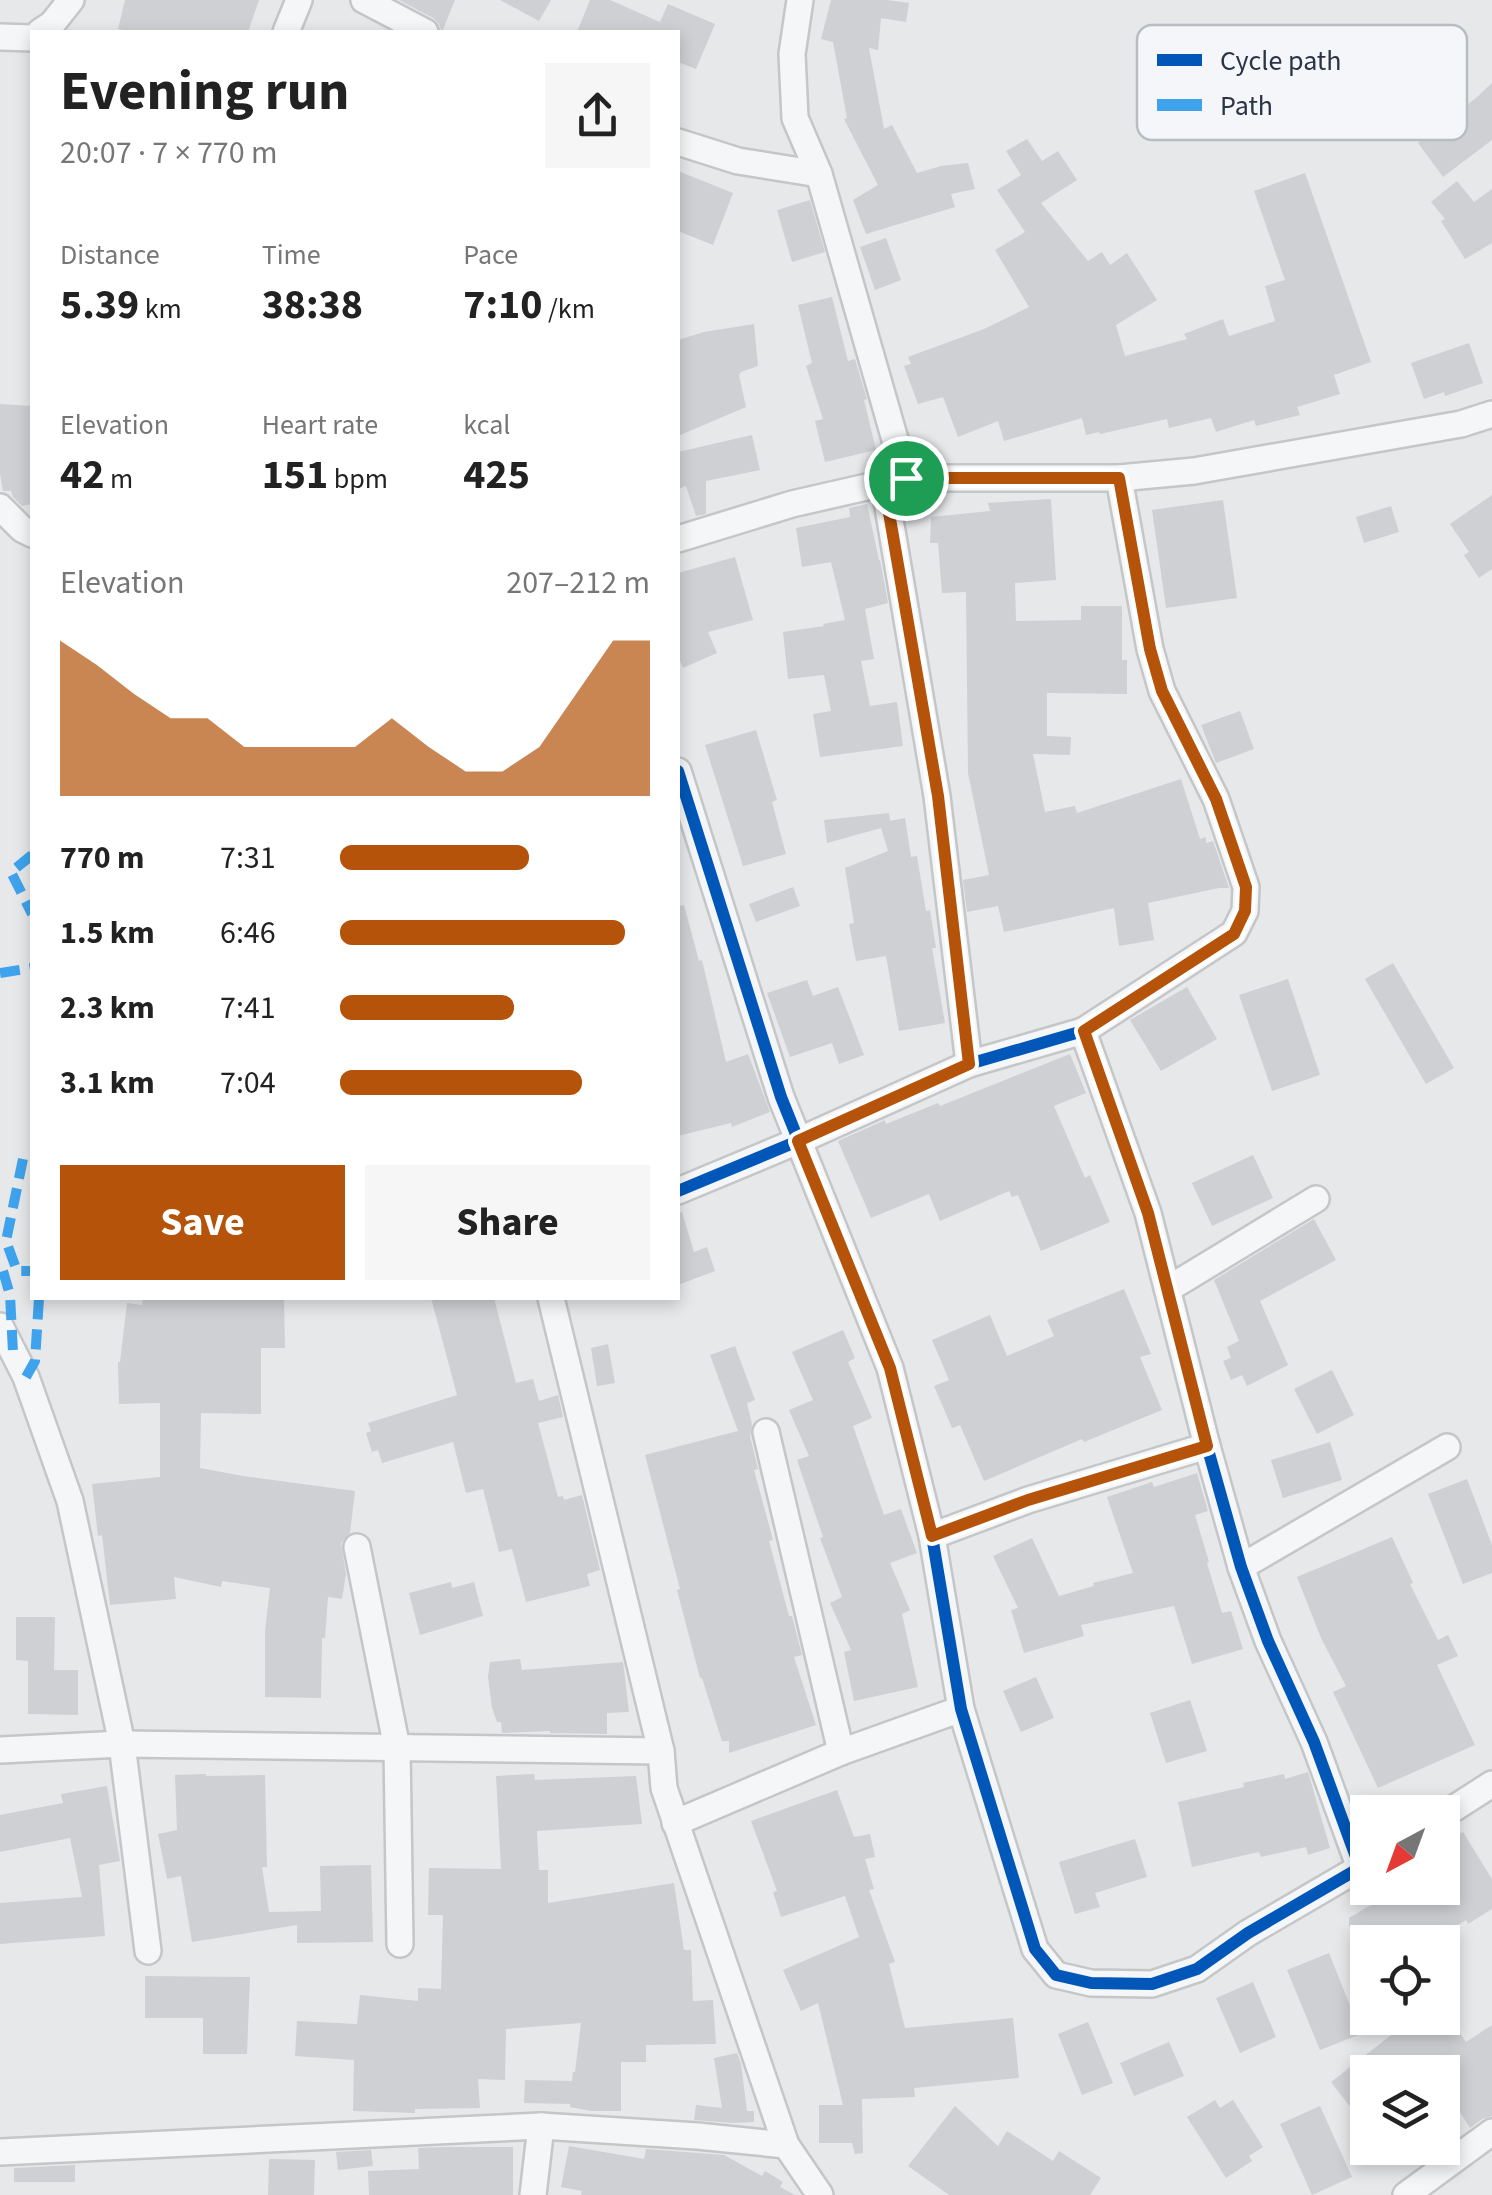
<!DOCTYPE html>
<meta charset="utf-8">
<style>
body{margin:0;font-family:"Source Sans 3",sans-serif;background:#f6f6f6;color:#222;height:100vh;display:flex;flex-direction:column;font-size:38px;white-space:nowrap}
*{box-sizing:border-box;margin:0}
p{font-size:32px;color:#767676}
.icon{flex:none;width:55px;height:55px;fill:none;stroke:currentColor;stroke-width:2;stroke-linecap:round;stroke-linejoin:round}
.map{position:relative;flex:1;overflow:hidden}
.details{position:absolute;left:30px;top:30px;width:650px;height:1270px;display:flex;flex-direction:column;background:#fff;border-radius:0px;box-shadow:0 5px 15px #0003}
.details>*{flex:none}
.needle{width:65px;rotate:221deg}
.buttons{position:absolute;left:1350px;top:1795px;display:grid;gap:20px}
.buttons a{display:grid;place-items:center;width:110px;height:110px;border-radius:0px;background:#fff;box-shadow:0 5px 15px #0003;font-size:50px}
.pin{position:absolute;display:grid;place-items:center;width:85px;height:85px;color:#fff;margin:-42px;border:5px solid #fff;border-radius:50%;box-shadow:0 2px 10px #0007}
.round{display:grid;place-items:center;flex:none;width:105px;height:105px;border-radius:0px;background:#f6f6f6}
.overview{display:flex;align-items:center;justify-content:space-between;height:170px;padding:0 30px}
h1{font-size:55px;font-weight:700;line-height:75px}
.metrics{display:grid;grid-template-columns:repeat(3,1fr);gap:15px;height:170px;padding:10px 30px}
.metrics div{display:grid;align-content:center}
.metrics b{font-size:42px;font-weight:700}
.metrics small{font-size:28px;font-weight:400}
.metrics p{font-size:28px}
.chart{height:280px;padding:20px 30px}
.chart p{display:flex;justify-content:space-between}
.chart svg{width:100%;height:180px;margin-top:10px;fill:#b45309;opacity:.7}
.primary-button{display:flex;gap:20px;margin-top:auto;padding:20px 30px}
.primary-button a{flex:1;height:115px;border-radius:0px;background:#b45309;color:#fff;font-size:40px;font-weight:700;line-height:115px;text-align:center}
.primary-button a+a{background:#f6f6f6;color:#222}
ul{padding:0 30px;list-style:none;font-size:32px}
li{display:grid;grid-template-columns:160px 120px 1fr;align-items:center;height:75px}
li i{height:25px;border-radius:12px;background:#b45309}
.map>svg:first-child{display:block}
</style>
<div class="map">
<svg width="1492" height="2195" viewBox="0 0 1492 2195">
<rect width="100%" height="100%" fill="#e6e8ea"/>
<g fill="#ced0d3">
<path d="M 125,0 L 259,0 L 248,32 L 132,32 L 118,29 Z"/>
<path d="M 399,0 L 455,0 L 442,32 L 439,24 L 433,18 Z"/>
<path d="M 500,0 L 551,0 L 539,21 Z"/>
<path d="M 590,0 L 610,0 L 660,22 L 668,4 L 715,24 L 696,69 L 678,62 L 678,32 L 577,32 Z"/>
<path d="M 831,0 L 887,0 L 909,3 L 906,22 L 881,18 L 878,50 L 869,48 L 884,129 L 892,125 L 917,173 L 941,166 L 968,163 L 975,189 L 951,194 L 955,207 L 866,234 L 853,200 L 878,185 L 844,119 L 847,118 L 833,42 L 821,39 Z"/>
<path d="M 1492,83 L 1492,140 L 1443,177 L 1418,143 L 1476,98 Z"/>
<path d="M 1027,139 L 1042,161 L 1058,151 L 1077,180 L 1041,203 L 1088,261 L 1102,252 L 1110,265 L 1127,253 L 1157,300 L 1116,325 L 1125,356 L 1187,339 L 1184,334 L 1223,319 L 1229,336 L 1275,321 L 1265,286 L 1285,280 L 1254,191 L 1305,173 L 1371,362 L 1334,375 L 1340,394 L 1297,407 L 1300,415 L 1256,426 L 1254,420 L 1216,432 L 1211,418 L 1169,428 L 1167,419 L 1100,434 L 1099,432 L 1086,435 L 1082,418 L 1004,441 L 998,421 L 958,437 L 943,397 L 918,404 L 904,366 L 911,364 L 908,357 L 984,329 L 1029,307 L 995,250 L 1025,232 L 997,190 L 1021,175 L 1006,151 Z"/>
<path d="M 678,171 L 733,193 L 713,245 L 678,231 Z"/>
<path d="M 1457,181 L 1474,202 L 1492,189 L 1492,243 L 1465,259 L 1441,221 L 1445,219 L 1431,202 Z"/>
<path d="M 810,200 L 825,252 L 792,262 L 777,210 Z"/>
<path d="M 886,238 L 901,280 L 875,290 L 860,247 Z"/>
<path d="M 832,297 L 848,361 L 855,359 L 867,399 L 864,400 L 876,450 L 825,462 L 815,421 L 823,419 L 806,366 L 812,363 L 798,305 Z"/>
<path d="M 754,324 L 758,366 L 741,372 L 739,375 L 746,407 L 678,436 L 678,340 L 704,332 Z"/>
<path d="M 1469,343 L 1483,383 L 1445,396 L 1444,392 L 1424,399 L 1411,363 Z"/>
<path d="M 0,404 L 32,406 L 32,504 L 22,506 L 13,497 L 11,491 L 3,491 L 0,474 Z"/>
<path d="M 752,435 L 760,470 L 706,481 L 706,514 L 696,516 L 686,486 L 678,489 L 678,452 Z"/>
<path d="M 1492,495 L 1492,569 L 1479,578 L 1464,555 L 1469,552 L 1450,524 Z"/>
<path d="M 1051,499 L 1056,580 L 1015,583 L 1016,621 L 1081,620 L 1081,606 L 1122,606 L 1122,660 L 1127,660 L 1127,694 L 1047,693 L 1047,736 L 1071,737 L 1070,755 L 1033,754 L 1045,812 L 1075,806 L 1077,813 L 1181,779 L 1200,839 L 1206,837 L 1206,843 L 1213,841 L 1229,888 L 1219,888 L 1148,903 L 1154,940 L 1119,946 L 1114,908 L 1004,932 L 998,906 L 967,912 L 963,880 L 989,875 L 968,773 L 966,592 L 942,593 L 938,543 L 930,543 L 931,517 L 990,511 L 988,503 Z"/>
<path d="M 1223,500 L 1237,598 L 1166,608 L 1152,510 Z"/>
<path d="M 867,504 L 879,560 L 880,560 L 888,603 L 865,609 L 874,659 L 861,661 L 870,706 L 897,702 L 903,746 L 820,757 L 813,714 L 831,711 L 824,675 L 788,679 L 783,632 L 824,626 L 823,624 L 845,620 L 831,562 L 802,567 L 796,528 L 850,517 L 849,508 Z"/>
<path d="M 1391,506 L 1399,532 L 1364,543 L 1356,517 Z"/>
<path d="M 735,557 L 753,620 L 708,632 L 717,653 L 683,668 L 678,656 L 678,573 Z"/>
<path d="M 1240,711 L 1254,749 L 1216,763 L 1201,725 Z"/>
<path d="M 756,730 L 777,800 L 772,802 L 786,854 L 743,866 L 705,745 Z"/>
<path d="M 889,813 L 890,821 L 905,818 L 911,857 L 917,856 L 926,911 L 930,910 L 936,948 L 932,948 L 945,1023 L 899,1031 L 886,956 L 856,961 L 849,924 L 854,923 L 845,868 L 888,851 L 881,828 L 827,843 L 824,820 Z"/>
<path d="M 793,887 L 800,906 L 756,922 L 749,904 Z"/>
<path d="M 684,905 L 699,961 L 702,960 L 726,1062 L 748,1054 L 770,1112 L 732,1127 L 731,1123 L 678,1136 L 678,906 Z"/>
<path d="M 1393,963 L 1454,1068 L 1426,1084 L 1365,979 Z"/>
<path d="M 1288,979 L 1320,1075 L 1272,1091 L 1239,995 Z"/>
<path d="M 807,980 L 813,996 L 838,987 L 864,1055 L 839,1064 L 832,1043 L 790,1057 L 767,993 Z"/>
<path d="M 1187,987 L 1217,1039 L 1161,1071 L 1130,1020 Z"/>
<path d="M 1070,1054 L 1086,1093 L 1054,1106 L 1085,1178 L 1090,1175 L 1110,1222 L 1041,1251 L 1018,1195 L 1012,1197 L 1009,1191 L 940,1221 L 929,1194 L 871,1218 L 838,1141 L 885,1120 L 886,1124 L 938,1103 L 940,1106 Z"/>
<path d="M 1253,1155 L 1273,1198 L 1212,1226 L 1192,1183 Z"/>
<path d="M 682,1212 L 694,1252 L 707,1247 L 715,1271 L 678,1285 L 678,1213 Z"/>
<path d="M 1314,1219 L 1336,1260 L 1260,1301 L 1288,1365 L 1247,1386 L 1242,1375 L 1231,1380 L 1223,1361 L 1231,1358 L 1227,1347 L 1239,1341 L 1214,1280 Z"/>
<path d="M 1124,1289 L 1151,1354 L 1140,1357 L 1162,1410 L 1084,1442 L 1082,1439 L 984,1481 L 960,1425 L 952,1428 L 934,1386 L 949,1380 L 932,1340 L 990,1315 L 1007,1356 L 1054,1336 L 1047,1320 Z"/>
<path d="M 143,1298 L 284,1298 L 285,1348 L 261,1348 L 261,1414 L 201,1413 L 200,1468 L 243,1476 L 355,1491 L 350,1533 L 341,1543 L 346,1574 L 342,1599 L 328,1597 L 325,1638 L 322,1638 L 321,1698 L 265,1697 L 265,1631 L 270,1588 L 222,1581 L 221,1587 L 174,1577 L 176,1599 L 110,1605 L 102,1535 L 98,1536 L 92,1484 L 160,1477 L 160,1403 L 119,1404 L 118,1362 L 120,1362 L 127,1303 L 142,1305 Z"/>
<path d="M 431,1298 L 494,1298 L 516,1383 L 533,1379 L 539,1401 L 558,1395 L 563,1417 L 538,1423 L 558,1497 L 563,1496 L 564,1500 L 582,1495 L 600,1570 L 587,1574 L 590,1586 L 526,1602 L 512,1549 L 499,1552 L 483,1489 L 466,1493 L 453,1442 L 382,1463 L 378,1450 L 372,1452 L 366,1433 L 371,1431 L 368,1423 L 457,1395 Z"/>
<path d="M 843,1330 L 855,1358 L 848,1362 L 872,1418 L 853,1426 L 884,1515 L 901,1509 L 917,1553 L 890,1563 L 910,1610 L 902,1614 L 918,1687 L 854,1701 L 844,1652 L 851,1650 L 830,1603 L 842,1597 L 820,1538 L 823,1537 L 797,1460 L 809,1456 L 789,1410 L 813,1400 L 792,1352 Z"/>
<path d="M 608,1344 L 615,1383 L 597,1386 L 591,1348 Z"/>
<path d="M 735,1346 L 755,1400 L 747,1403 L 752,1424 L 750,1436 L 758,1469 L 754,1470 L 773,1540 L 769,1541 L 789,1616 L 792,1616 L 802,1655 L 794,1657 L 816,1725 L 729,1753 L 729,1741 L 722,1741 L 702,1678 L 700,1678 L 677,1590 L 680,1589 L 645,1455 L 738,1431 L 710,1355 Z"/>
<path d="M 1332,1370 L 1354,1415 L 1317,1434 L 1294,1389 Z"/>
<path d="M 1330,1442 L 1342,1480 L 1283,1498 L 1271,1460 Z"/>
<path d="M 1197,1473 L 1208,1511 L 1195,1515 L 1209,1562 L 1207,1563 L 1222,1613 L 1231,1611 L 1243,1649 L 1192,1664 L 1174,1606 L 1081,1625 L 1084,1636 L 1024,1653 L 1011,1610 L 1018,1608 L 993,1556 L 1032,1538 L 1059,1596 L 1094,1586 L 1093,1583 L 1133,1573 L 1107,1497 L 1152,1482 L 1154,1487 Z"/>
<path d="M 1467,1479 L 1492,1545 L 1492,1573 L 1463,1584 L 1428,1494 Z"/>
<path d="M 1392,1537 L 1413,1583 L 1410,1584 L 1438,1640 L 1448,1635 L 1458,1656 L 1437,1665 L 1475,1745 L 1378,1788 L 1333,1692 L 1346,1686 L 1321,1638 L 1297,1577 Z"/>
<path d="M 451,1582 L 452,1588 L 474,1582 L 483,1616 L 420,1635 L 409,1593 Z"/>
<path d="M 16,1617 L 55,1617 L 54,1670 L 78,1670 L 78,1715 L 28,1714 L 28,1661 L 16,1660 Z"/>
<path d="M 520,1659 L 522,1670 L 623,1662 L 629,1712 L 607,1713 L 607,1734 L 550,1733 L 550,1731 L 502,1733 L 501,1722 L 497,1722 L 492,1708 L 488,1677 L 490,1662 Z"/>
<path d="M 1036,1677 L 1054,1718 L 1021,1732 L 1003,1691 Z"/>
<path d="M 1190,1700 L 1207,1751 L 1166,1763 L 1150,1713 Z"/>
<path d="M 1308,1772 L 1330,1848 L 1308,1855 L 1306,1847 L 1261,1857 L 1259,1852 L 1192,1867 L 1178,1802 L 1244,1787 L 1243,1783 L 1284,1774 L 1285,1779 Z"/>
<path d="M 206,1774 L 206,1776 L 265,1775 L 267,1867 L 262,1867 L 269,1912 L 321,1911 L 320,1866 L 371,1865 L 373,1942 L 297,1943 L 297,1925 L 192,1942 L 181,1876 L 167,1879 L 158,1834 L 177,1830 L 175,1775 Z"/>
<path d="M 534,1774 L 535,1780 L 636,1776 L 642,1824 L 537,1831 L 539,1870 L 548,1870 L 548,1903 L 674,1883 L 684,1950 L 691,1950 L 693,2001 L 713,2000 L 716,2044 L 646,2045 L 646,2062 L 621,2062 L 621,2111 L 591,2111 L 570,2107 L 570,2104 L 524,2103 L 525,2080 L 572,2081 L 573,2072 L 575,2072 L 581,2023 L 506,2029 L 505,2080 L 478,2079 L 480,2108 L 415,2109 L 415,2113 L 353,2111 L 354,2060 L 295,2056 L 297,2021 L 357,2024 L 360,1995 L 418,2001 L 418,1988 L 441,1989 L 443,1915 L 428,1915 L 429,1868 L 501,1869 L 496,1776 Z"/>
<path d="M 107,1786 L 120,1861 L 99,1865 L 105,1936 L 0,1944 L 0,1903 L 82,1897 L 70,1838 L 0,1852 L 0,1815 L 63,1803 L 61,1794 Z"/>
<path d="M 837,1790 L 854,1837 L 870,1834 L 875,1857 L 865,1859 L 874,1889 L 869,1890 L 895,1962 L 889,1964 L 905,2028 L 1013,2018 L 1019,2078 L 914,2088 L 915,2097 L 862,2099 L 863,2153 L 855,2154 L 852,2143 L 819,2143 L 819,2105 L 843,2105 L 818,2003 L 801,2011 L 783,1970 L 859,1937 L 845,1896 L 781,1917 L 773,1892 L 777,1891 L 751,1821 Z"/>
<path d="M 1463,1832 L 1492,1879 L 1492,1909 L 1468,1924 L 1466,1920 L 1431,1942 L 1359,1942 L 1349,1926 L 1349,1918 L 1386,1896 L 1380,1888 L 1442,1888 L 1442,1844 Z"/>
<path d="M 1135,1839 L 1147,1877 L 1095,1893 L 1100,1907 L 1075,1914 L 1059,1862 Z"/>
<path d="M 1329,1953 L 1355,2018 L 1399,2019 L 1320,2050 L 1287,1970 Z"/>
<path d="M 145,1976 L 250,1977 L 247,2054 L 203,2054 L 203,2018 L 145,2018 Z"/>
<path d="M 1253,1982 L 1276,2037 L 1240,2053 L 1216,1998 Z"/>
<path d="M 1413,2018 L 1450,2018 L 1466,2042 L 1492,2025 L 1492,2116 L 1482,2119 L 1470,2128 L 1458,2109 L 1442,2118 L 1442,2072 L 1368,2072 L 1368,2130 L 1331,2082 Z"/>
<path d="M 1088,2022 L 1113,2083 L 1082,2095 L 1058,2034 Z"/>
<path d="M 1169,2042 L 1184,2076 L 1134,2096 L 1120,2063 Z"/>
<path d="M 737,2053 L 741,2064 L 747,2111 L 754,2111 L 754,2122 L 733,2123 L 694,2120 L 696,2105 L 722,2108 L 714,2058 Z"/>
<path d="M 1215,2100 L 1220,2108 L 1233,2100 L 1263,2147 L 1249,2156 L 1252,2161 L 1226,2178 L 1187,2117 Z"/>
<path d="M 955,2106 L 998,2146 L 1007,2131 L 1053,2161 L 1059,2151 L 1101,2178 L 1090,2195 L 949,2195 L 908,2166 Z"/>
<path d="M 1320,2106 L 1352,2177 L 1312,2195 L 1280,2124 Z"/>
<path d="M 569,2146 L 644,2159 L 646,2149 L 724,2155 L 762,2176 L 765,2171 L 783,2182 L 780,2187 L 795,2195 L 581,2195 L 582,2191 L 561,2187 Z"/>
<path d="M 444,2147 L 513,2147 L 513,2195 L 369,2195 L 368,2171 L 419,2169 L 418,2148 Z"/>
<path d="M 371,2150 L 373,2166 L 338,2170 L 336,2152 Z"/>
<path d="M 269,2159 L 315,2160 L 314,2195 L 268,2195 Z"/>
<path d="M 75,2165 L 75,2182 L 14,2182 L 14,2168 Z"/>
</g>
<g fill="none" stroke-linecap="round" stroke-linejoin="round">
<defs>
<g id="street">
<path d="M 364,0 L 425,32"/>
<path d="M 800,0 L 792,54 L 795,118 L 819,174 L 906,478"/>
<path d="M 40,32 L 52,24 L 71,0"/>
<path d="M 286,32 L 299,0"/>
<path d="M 0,37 L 32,38"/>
<path d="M 678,142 L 738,161 L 819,174"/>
<path d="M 884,484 L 937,796 L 969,1064"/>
<path d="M 0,507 L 22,529 L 32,534"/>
<path d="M 678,539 L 792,504 L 906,478 L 1119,478 L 1194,471 L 1461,424 L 1492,414"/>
<path d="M 678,771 L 781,1097 L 890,1368 L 932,1536 L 961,1709 L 1035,1949 L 1056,1975 L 1091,1983 L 1152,1984 L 1197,1969 L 1248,1933 L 1368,1863"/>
<path d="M 1083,1031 L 1234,933 L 1245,911 L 1246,887 L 1216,799 L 1162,691 L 1150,649 L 1119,478"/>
<path d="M 678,1191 L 798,1141 L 969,1064 L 1083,1031 L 1148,1213 L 1207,1446 L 1241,1567 L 1268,1641 L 1314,1742 L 1360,1868"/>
<path d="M 1168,1289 L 1316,1199"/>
<path d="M 551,1298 L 661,1751 L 664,1788 L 786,2145 L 820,2195"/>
<path d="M 0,1326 L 26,1377 L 70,1501 L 122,1744 L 148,1951"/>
<path d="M 766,1432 L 841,1752"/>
<path d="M 932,1536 L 1028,1500 L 1207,1446"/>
<path d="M 357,1547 L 397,1748 L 400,1944"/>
<path d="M 1241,1567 L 1447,1447"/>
<path d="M 0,1750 L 122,1744 L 661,1751"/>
<path d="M 1442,1816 L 1492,1784"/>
<path d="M 675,1823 L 841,1752 L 961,1709"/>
<path d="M 0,2152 L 541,2126 L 697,2136 L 786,2145"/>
<path d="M 533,2195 L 541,2126"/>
<path d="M 1406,2195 L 1492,2132"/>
</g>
</defs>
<use href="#street" stroke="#c4c6c8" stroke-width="30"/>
<use href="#street" stroke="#f5f6f7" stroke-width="25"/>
<g stroke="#3ea3ec" stroke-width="10" stroke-dasharray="20 10" stroke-linecap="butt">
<path d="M 32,855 L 11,872 L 32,914"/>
<path d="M 0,973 L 32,968"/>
<path d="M 23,1159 L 6,1241 L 17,1271 L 32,1271"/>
<path d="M 3,1271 L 10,1295 L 13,1352"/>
<path d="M 26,1377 L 35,1361 L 39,1298"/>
</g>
<defs>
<g id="cycleway">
<path d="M 678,771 L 781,1097 L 890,1368 L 932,1536 L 961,1709 L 1035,1949 L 1056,1975 L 1091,1983 L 1152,1984 L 1197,1969 L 1248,1933 L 1368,1863"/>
<path d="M 678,1191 L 798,1141 L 969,1064 L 1083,1031 L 1148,1213 L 1207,1446 L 1241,1567 L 1268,1641 L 1314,1742 L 1360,1868"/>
</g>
</defs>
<use href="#cycleway" stroke="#f4f6f9" stroke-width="19"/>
<use href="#cycleway" stroke="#0057b8" stroke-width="12"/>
</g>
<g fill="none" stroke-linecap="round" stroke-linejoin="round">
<defs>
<path id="route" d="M 906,478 L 1119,478 L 1150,649 L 1162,691 L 1216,799 L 1246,887 L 1245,911 L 1234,934 L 1084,1031 L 1148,1213 L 1207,1446 L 1028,1500 L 932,1536 L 890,1368 L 798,1141 L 969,1064 L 938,796 L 884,484 Z"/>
</defs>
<use href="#route" stroke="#fff" stroke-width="20"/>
<use href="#route" stroke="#b45309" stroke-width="12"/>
</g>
<rect x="1137" y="25" width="330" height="115" rx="15" fill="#f4f6f9" stroke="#b8bcc3" stroke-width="2.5"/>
<rect x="1157" y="54" width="45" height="12" fill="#0057b8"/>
<rect x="1157" y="99" width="45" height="12" fill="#3ea3ec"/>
<g font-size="28" fill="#2b3445">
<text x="1220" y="70">Cycle path</text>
<text x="1220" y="115">Path</text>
</g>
</svg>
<div class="buttons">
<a><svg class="needle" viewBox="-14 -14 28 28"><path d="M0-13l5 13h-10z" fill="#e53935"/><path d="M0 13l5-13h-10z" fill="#767676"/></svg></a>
<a><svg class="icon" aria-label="locate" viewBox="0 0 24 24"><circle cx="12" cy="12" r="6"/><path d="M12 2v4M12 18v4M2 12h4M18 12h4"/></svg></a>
<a><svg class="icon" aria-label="layers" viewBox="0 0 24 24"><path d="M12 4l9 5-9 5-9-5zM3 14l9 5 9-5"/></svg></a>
</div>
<div class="pin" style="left:906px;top:478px;background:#1e9e55"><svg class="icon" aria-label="arrive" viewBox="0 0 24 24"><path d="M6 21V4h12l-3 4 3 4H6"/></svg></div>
<section class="details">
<div class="overview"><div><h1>Evening run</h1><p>20:07 · 7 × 770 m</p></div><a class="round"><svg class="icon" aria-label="share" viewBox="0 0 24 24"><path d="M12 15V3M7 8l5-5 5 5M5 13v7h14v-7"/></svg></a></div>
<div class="metrics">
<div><p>Distance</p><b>5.39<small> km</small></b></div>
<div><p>Time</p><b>38:38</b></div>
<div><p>Pace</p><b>7:10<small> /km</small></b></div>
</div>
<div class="metrics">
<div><p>Elevation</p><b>42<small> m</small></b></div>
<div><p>Heart rate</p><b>151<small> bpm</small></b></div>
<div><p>kcal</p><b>425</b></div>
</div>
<div class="chart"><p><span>Elevation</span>207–212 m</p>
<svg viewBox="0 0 160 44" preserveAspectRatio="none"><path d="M0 44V6L10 12L20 19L30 25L40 25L50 32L60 32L70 32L80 32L90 25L100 32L110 38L120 38L130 32L140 19L150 6L160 6V44z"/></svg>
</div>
<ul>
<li><b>770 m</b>7:31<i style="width:61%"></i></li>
<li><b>1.5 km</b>6:46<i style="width:92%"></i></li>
<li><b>2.3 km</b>7:41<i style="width:56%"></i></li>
<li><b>3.1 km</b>7:04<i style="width:78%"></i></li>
</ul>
<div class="primary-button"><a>Save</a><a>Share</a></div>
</section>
</div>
